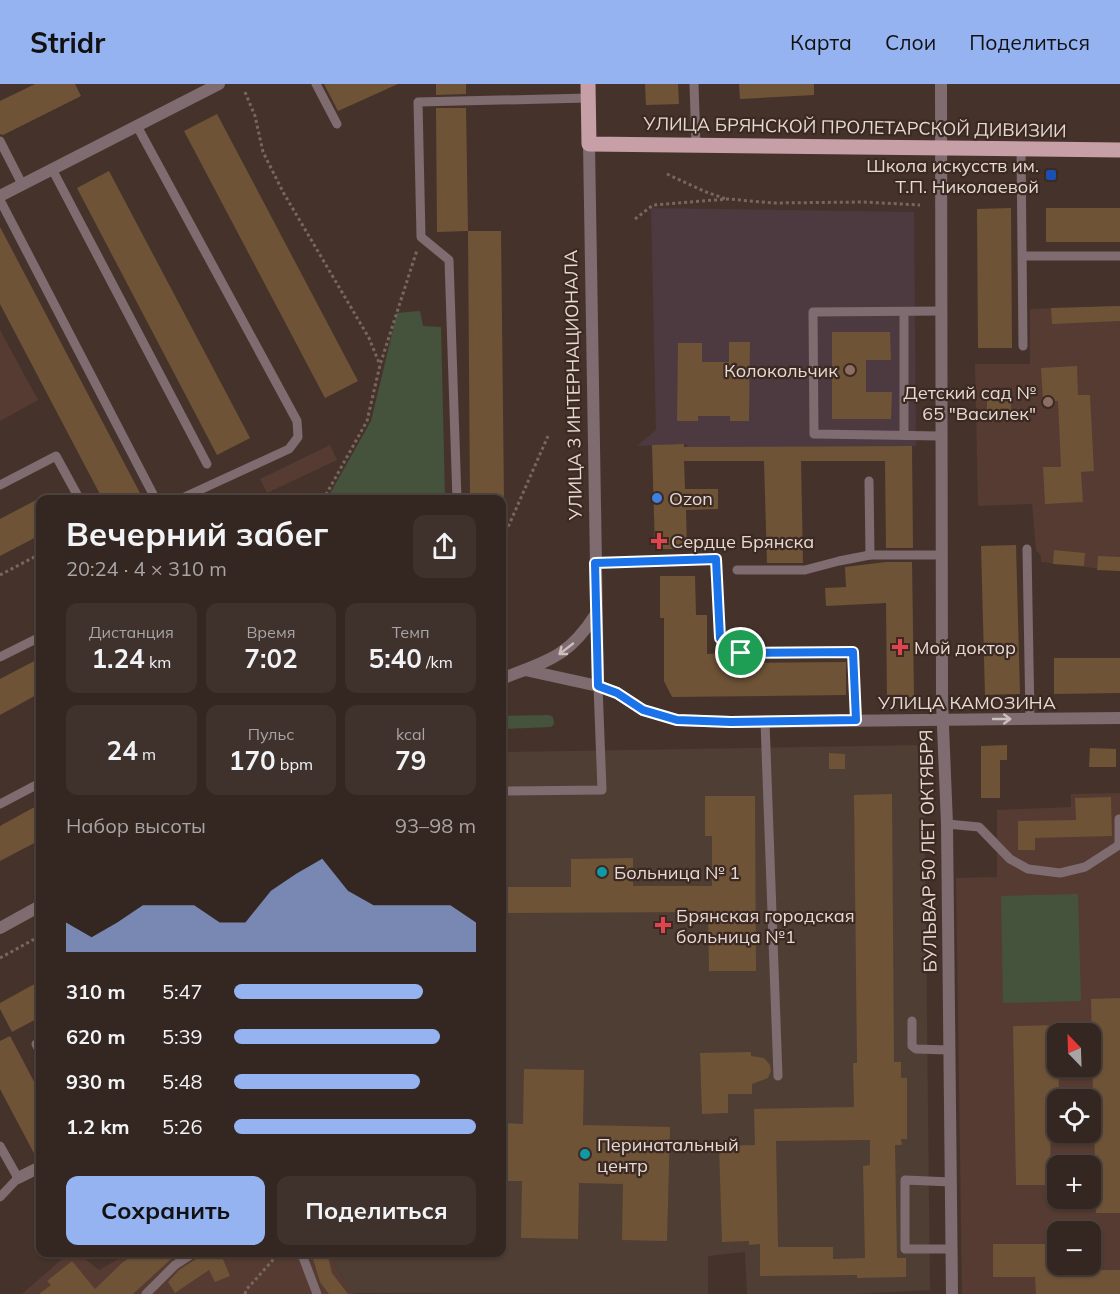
<!DOCTYPE html>
<html lang="ru">
<meta charset="utf-8">
<style>
body{margin:0;font-family:Mulish,sans-serif;background:#3f322d;color:#f1f3f6;height:100vh;display:flex;flex-direction:column;font-size:22px;white-space:nowrap}
*{box-sizing:border-box;margin:0}
p{font-size:20px;color:#a9a5a5}
.icon{flex:none;width:33px;height:33px;fill:none;stroke:currentColor;stroke-width:2;stroke-linecap:round;stroke-linejoin:round}
.map{position:relative;flex:1;overflow:hidden}
.drawer{position:absolute;left:36px;top:411px;width:470px;height:762px;display:flex;flex-direction:column;background:#342620;border-radius:12px;box-shadow:0 2px 4px #0004,0 0 0 2px #4e433e}
.drawer>*{flex:none}
.needle{width:39px;rotate:337deg}
.buttons{position:absolute;left:1047px;top:939px;display:grid;gap:12px}
.buttons a{display:grid;place-items:center;width:54px;height:54px;border-radius:12px;background:#342620;box-shadow:0 2px 4px #0004,0 0 0 2px #4e433e;font-size:30px}
.pin{position:absolute;display:grid;place-items:center;width:51px;height:51px;color:#fff;margin:-26px;border:3px solid #fff;border-radius:50%;box-shadow:0 2px 6px #0007}
.round{display:grid;place-items:center;flex:none;width:63px;height:63px;border-radius:12px;background:#3f322d}
.overview{display:flex;align-items:center;justify-content:space-between;height:102px;padding:0 30px}
h1{font-size:33px;font-weight:700;line-height:45px}
.metrics{display:grid;grid-template-columns:repeat(3,1fr);gap:9px;height:102px;padding:6px 30px}
.metrics div{display:grid;align-content:center;border-radius:12px;background:#3f322d;text-align:center}
.metrics b{font-size:26px;font-weight:700}
.metrics small{font-size:16px;font-weight:400}
.metrics p{font-size:16px}
.chart{height:168px;padding:12px 30px}
.chart p{display:flex;justify-content:space-between}
.chart svg{width:100%;height:108px;margin-top:6px;fill:#95b2f1;opacity:.7}
.action{display:flex;gap:12px;margin-top:auto;padding:12px 30px}
.action a{flex:1;height:69px;border-radius:12px;background:#95b2f1;color:#111;font-size:24px;font-weight:700;line-height:69px;text-align:center}
.action a+a{background:#3f322d;color:#f1f3f6}
ul{padding:0 30px;list-style:none;font-size:20px}
li{display:grid;grid-template-columns:96px 72px 1fr;align-items:center;height:45px}
li i{height:15px;border-radius:8px;background:#95b2f1}
header{display:flex;align-items:center;gap:36px;box-sizing:border-box;height:84px;padding:0 30px;background:#95b2f1;color:#111}
header strong{font-size:28px}
nav{display:flex;gap:33px;margin-inline-start:auto;font-size:21px}
.map>svg:first-child{display:block}
</style>
<header>
<strong>Stridr</strong>
<nav><a>Карта</a><a>Слои</a><a>Поделиться</a></nav>
</header>
<div class="map">
<svg width="1120" height="1210" viewBox="0 0 1120 1210">
<rect width="100%" height="100%" fill="#45332b"/>
<path fill="#4d3940" d="M 651,124 L 914,128 L 916,362 L 687,364 L 687,360 L 637,362 L 656,346 Z"/>
<g fill="#553b31" fill-rule="evenodd">
<path d="M 1120,222 L 1120,487 L 1041,478 L 1041,472 L 1036,466 L 1032,420 L 978,422 L 975,280 L 1030,280 L 1030,225 Z"/>
<path d="M 0,246 L 38,316 L 0,337 Z"/>
<path d="M 330,361 L 337,376 L 267,409 L 260,395 Z"/>
<path d="M 1120,709 L 1120,1210 L 962,1210 L 956,794 L 997,793 L 997,726 L 1071,723 L 1071,710 ZM 1058,950 L 1090,950 L 1090,982 L 1058,982 ZM 1058,1016 L 1090,1016 L 1090,1048 L 1058,1048 ZM 1058,1082 L 1090,1082 L 1090,1114 L 1058,1114 ZM 1058,1148 L 1090,1148 L 1090,1180 L 1058,1180 Z"/>
<path d="M 70,1168 L 78,1169 L 99,1186 L 129,1169 L 332,1169 L 336,1183 L 354,1210 L 22,1210 Z"/>
</g>
<path fill="#4f3e33" d="M 924,661 L 930,1206 L 856,1210 L 747,1210 L 745,1168 L 708,1172 L 708,1210 L 353,1209 L 336,1183 L 332,1169 L 501,1168 L 501,668 Z"/>
<g fill="#45533c">
<path d="M 420,227 L 423,242 L 441,243 L 445,415 L 327,415 L 371,337 L 397,229 Z"/>
<path d="M 549,631 L 553,633 L 554,640 L 551,643 L 501,645 L 501,632 Z"/>
<path d="M 1078,810 L 1081,917 L 1003,919 L 1001,812 Z"/>
</g>
<g fill="#6e5337" fill-rule="evenodd">
<path d="M 35,0 L 75,0 L 81,12 L 3,51 L 0,50 L 0,17 Z"/>
<path d="M 324,0 L 398,0 L 338,27 Z"/>
<path d="M 436,0 L 466,0 L 466,10 L 436,11 Z"/>
<path d="M 645,0 L 678,0 L 679,20 L 646,21 Z"/>
<path d="M 739,0 L 814,0 L 814,11 L 740,15 Z"/>
<path d="M 436,24 L 466,24 L 468,147 L 437,148 Z"/>
<path d="M 217,30 L 358,297 L 325,314 L 184,47 Z"/>
<path d="M 109,87 L 250,354 L 217,371 L 77,104 Z"/>
<path d="M 1011,124 L 1012,264 L 978,264 L 977,125 Z"/>
<rect x="1046" y="124" width="74" height="34"/>
<path d="M 0,143 L 141,411 L 133,416 L 103,416 L 0,220 Z"/>
<path d="M 468,147 L 501,147 L 504,416 L 470,416 Z"/>
<path d="M 1120,222 L 1120,237 L 1052,240 L 1051,224 Z"/>
<path d="M 832,248 L 890,248 L 891,276 L 866,276 L 866,308 L 892,308 L 891,335 L 832,335 Z"/>
<path d="M 729,258 L 750,258 L 749,337 L 730,337 L 730,332 L 698,332 L 698,337 L 677,337 L 678,259 L 702,259 L 702,278 L 729,278 Z"/>
<path d="M 1077,282 L 1078,311 L 1090,311 L 1094,387 L 1081,388 L 1083,418 L 1045,420 L 1043,383 L 1061,383 L 1058,317 L 1043,317 L 1041,284 Z"/>
<path d="M 1011,306 L 1011,335 L 987,336 L 987,307 Z"/>
<path d="M 684,360 L 684,363 L 912,362 L 913,464 L 886,464 L 885,377 L 801,377 L 803,479 L 767,479 L 764,377 L 684,377 L 685,405 L 718,405 L 718,425 L 686,426 L 687,465 L 655,465 L 652,361 Z"/>
<path d="M 40,414 L 40,451 L 0,472 L 0,435 Z"/>
<path d="M 1016,461 L 1020,610 L 985,611 L 981,462 Z"/>
<path d="M 1054,466 L 1085,469 L 1084,482 L 1053,480 Z"/>
<path d="M 1098,472 L 1120,473 L 1120,487 L 1097,486 Z"/>
<path d="M 886,478 L 912,478 L 914,613 L 887,613 L 886,519 L 826,522 L 825,504 L 846,503 L 845,483 Z"/>
<path d="M 660,492 L 695,492 L 696,531 L 707,531 L 707,570 L 723,569 L 723,579 L 846,578 L 846,611 L 672,613 L 664,597 L 664,534 L 660,534 Z"/>
<path d="M 40,574 L 40,609 L 0,631 L 0,595 Z"/>
<path d="M 1054,574 L 1120,574 L 1120,609 L 1054,610 Z"/>
<path d="M 1007,661 L 1007,676 L 1000,676 L 1000,714 L 981,714 L 981,662 Z"/>
<path d="M 1090,664 L 1116,665 L 1116,683 L 1089,683 Z"/>
<path d="M 829,669 L 845,670 L 845,685 L 829,685 Z"/>
<path d="M 892,710 L 894,978 L 901,978 L 901,994 L 907,994 L 907,1055 L 901,1055 L 902,1061 L 895,1061 L 897,1174 L 906,1174 L 906,1193 L 857,1194 L 857,1191 L 760,1192 L 760,1160 L 749,1161 L 749,1157 L 722,1158 L 719,1062 L 755,1061 L 754,1025 L 854,1023 L 853,979 L 857,979 L 854,711 ZM 870,1056 L 870,1081 L 863,1082 L 865,1174 L 833,1175 L 833,1163 L 778,1163 L 776,1057 Z"/>
<path d="M 705,712 L 755,712 L 756,887 L 709,887 L 708,828 L 501,829 L 501,803 L 571,803 L 571,775 L 633,774 L 633,802 L 712,802 L 712,752 L 705,752 Z"/>
<path d="M 1111,713 L 1112,752 L 1035,754 L 1035,766 L 1018,766 L 1018,737 L 1076,736 L 1075,714 Z"/>
<path d="M 40,720 L 40,756 L 0,777 L 0,742 Z"/>
<path d="M 40,897 L 40,933 L 12,948 L 0,925 L 0,919 Z"/>
<path d="M 1120,914 L 1120,1129 L 1096,1129 L 1094,1036 L 1090,1036 L 1090,1010 L 1093,1010 L 1091,915 Z"/>
<path d="M 1058,941 L 1059,1016 L 1058,1016 L 1058,1037 L 1050,1037 L 1051,1101 L 1016,1101 L 1013,942 Z"/>
<path d="M 10,952 L 40,1009 L 40,1075 L 37,1075 L 0,1005 L 0,957 Z"/>
<path d="M 751,968 L 751,972 L 764,974 L 770,981 L 771,987 L 768,994 L 752,1000 L 752,1010 L 728,1010 L 728,1029 L 702,1030 L 700,969 Z"/>
<path d="M 524,985 L 584,986 L 583,1041 L 670,1043 L 667,1157 L 622,1156 L 623,1100 L 579,1099 L 578,1155 L 521,1154 L 522,1097 L 501,1097 L 501,1039 L 523,1040 Z"/>
<path d="M 993,1160 L 1046,1160 L 1046,1166 L 1054,1166 L 1054,1186 L 1120,1186 L 1120,1210 L 1036,1210 L 1035,1193 L 993,1193 Z"/>
<path d="M 139,1168 L 182,1168 L 170,1176 L 133,1210 L 39,1210 L 51,1201 L 47,1197 L 72,1177 L 95,1205 L 123,1178 Z"/>
<path d="M 202,1168 L 220,1168 L 230,1192 L 215,1198 L 209,1186 L 175,1209 L 168,1198 L 179,1186 L 199,1173 Z"/>
<path d="M 311,1168 L 327,1168 L 332,1189 L 348,1210 L 329,1210 L 320,1198 Z"/>
</g>
<g fill="none" stroke-linecap="round" stroke-linejoin="round">
<g stroke="#786760" stroke-width="3" stroke-dasharray="3 3" stroke-linecap="butt">
<path d="M 245,8 L 255,32 L 263,68 L 283,108 L 369,254 L 380,281"/>
<path d="M 667,90 L 706,108 L 726,115"/>
<path d="M 635,135 L 653,121 L 728,115 L 774,119 L 863,118 L 920,121"/>
<path d="M 323,416 L 367,337 L 380,281 L 417,166"/>
<path d="M 501,459 L 548,352"/>
<path d="M 0,491 L 40,470"/>
<path d="M 0,874 L 40,852"/>
<path d="M 245,1210 L 246,1206 L 280,1168"/>
</g>
<g stroke="#7f6c70" stroke-width="9">
<path d="M 316,0 L 337,40"/>
<path d="M 694,0 L 696,61"/>
<path d="M 137,42 L 297,337 L 298,353 L 289,365 L 178,416"/>
<path d="M 0,57 L 22,100"/>
<path d="M 1021,65 L 1023,262"/>
<path d="M 52,85 L 207,380"/>
<path d="M 0,116 L 156,416"/>
<path d="M 1023,172 L 1120,172"/>
<path d="M 904,351 L 904,228"/>
<path d="M 941,352 L 814,350 L 813,228 L 942,227"/>
<path d="M 869,397 L 870,471"/>
<path d="M 0,401 L 56,372 L 80,416"/>
<path d="M 457,416 L 449,176 L 421,153 L 418,18 L 588,14"/>
<path d="M 1027,465 L 1030,635"/>
<path d="M 595,479 L 715,475 L 720,554 L 741,569 L 853,568 L 856,636"/>
<path d="M 737,486 L 805,486 L 839,477 L 870,471 L 942,471"/>
<path d="M 0,573 L 40,553"/>
<path d="M 765,638 L 778,992"/>
<path d="M 501,707 L 602,706 L 598,602"/>
<path d="M 0,720 L 40,699"/>
<path d="M 947,740 L 979,743 L 1010,775 L 1028,785 L 1060,789 L 1085,783 L 1119,761 L 1119,735"/>
<path d="M 912,937 L 912,962 L 916,965 L 949,966"/>
<path d="M 40,958 L 36,960 L 40,968"/>
<path d="M 0,1062 L 18,1094 L 0,1113"/>
<path d="M 951,1098 L 905,1096 L 905,1165 L 951,1165"/>
<path d="M 301,1168 L 317,1210"/>
<path d="M 146,1210 L 175,1181 L 195,1168"/>
</g>
<g stroke="#7f6c70" stroke-width="12">
<path d="M 941,0 L 942,618 L 947,740 L 952,1210"/>
<path d="M 0,112 L 219,0"/>
<path d="M 18,1094 L 40,1083"/>
</g>
<g stroke="#7f6c70" stroke-width="12">
<path d="M 589,60 L 598,602"/>
<path d="M 525,586 L 598,602 L 617,609 L 643,626 L 677,636 L 731,638 L 1120,634"/>
<path d="M 501,595 C 547,577 568,574 596,530"/>
<path d="M 0,844 L 40,822"/>
</g>
<path stroke="#c69fa7" stroke-width="15" d="M 588,0 L 589,60 L 1120,66"/>
</g>
<defs><path id="oneway-shaft" d="M-6 0H5M1.5-3L5.5 0L1.5 3" fill="none" stroke-width="1.6" stroke-linecap="round" stroke-linejoin="round" transform="scale(1.5)"/></defs>
<g stroke="#ccbebb">
<use href="#oneway-shaft" transform="translate(566 565) rotate(142)"/>
<use href="#oneway-shaft" transform="translate(1002 635)"/>
</g>
<g fill="none" stroke-linecap="round" stroke-linejoin="round">
<defs>
<path id="route" d="M 716,475 L 720,554 L 741,569 L 853,568 L 856,636 L 731,638 L 677,636 L 643,626 L 617,609 L 598,602 L 595,479 Z"/>
</defs>
<use href="#route" stroke="#fff" stroke-width="12"/>
<use href="#route" stroke="#1a73e8" stroke-width="8"/>
</g>
<rect fill="#1a4fb4" stroke="#3b2922" stroke-width="2" x="1045" y="85" width="12" height="12" rx="3"/>
<g fill="#8d6e63" stroke="#3b2922" stroke-width="2">
<circle cx="850" cy="286" r="6"/>
<circle cx="1048" cy="318" r="6"/>
</g>
<circle fill="#3f7fe0" stroke="#3b2922" stroke-width="2" cx="657" cy="414" r="6"/>
<g fill="#e0444e" stroke="#3b2922" stroke-width="2">
<path d="M656 448h6v6h6v6h-6v6h-6v-6h-6v-6h6z"/>
<path d="M897 554h6v6h6v6h-6v6h-6v-6h-6v-6h6z"/>
<path d="M660 832h6v6h6v6h-6v6h-6v-6h-6v-6h6z"/>
</g>
<g fill="#0f9aa8" stroke="#3b2922" stroke-width="2">
<circle cx="602" cy="788" r="6"/>
<circle cx="585" cy="1070" r="6"/>
</g>
<g text-anchor="middle" dominant-baseline="central" stroke-width="4.5" stroke-linejoin="round" paint-order="stroke">
<g font-size="18" fill="#e5d9d4" stroke="#3b2922">
<text transform="translate(855 43) rotate(1)">УЛИЦА БРЯНСКОЙ ПРОЛЕТАРСКОЙ ДИВИЗИИ</text>
<text transform="translate(573 301) rotate(-91)">УЛИЦА 3 ИНТЕРНАЦИОНАЛА</text>
<text x="967" y="618">УЛИЦА КАМОЗИНА</text>
<text transform="translate(928 767) rotate(-91)">БУЛЬВАР 50 ЛЕТ ОКТЯБРЯ</text>
</g>
<g font-size="18" fill="#e5d9d4" stroke="#3b2922" text-anchor="start">
<text x="1039" y="81" text-anchor="end">Школа искусств им.<tspan x="1039" dy="21">Т.П. Николаевой</tspan></text>
<text x="838" y="286" text-anchor="end">Колокольчик</text>
<text x="1036" y="308" text-anchor="end">Детский сад №<tspan x="1036" dy="21">65 "Василек"</tspan></text>
<text x="669" y="414">Ozon</text>
<text x="671" y="457">Сердце Брянска</text>
<text x="914" y="563">Мой доктор</text>
<text x="614" y="788">Больница № 1</text>
<text x="676" y="831">Брянская городская<tspan x="676" dy="21">больница №1</tspan></text>
<text x="597" y="1060">Перинатальный<tspan x="597" dy="21">центр</tspan></text>
</g>
</g>
</svg>
<div class="buttons">
<a><svg class="needle" viewBox="-14 -14 28 28"><path d="M0-13l5 13h-10z" fill="#e53935"/><path d="M0 13l5-13h-10z" fill="#a9a5a5"/></svg></a>
<a><svg class="icon" aria-label="locate" viewBox="0 0 24 24"><circle cx="12" cy="12" r="6"/><path d="M12 2v4M12 18v4M2 12h4M18 12h4"/></svg></a>
<a>+</a>
<a>−</a>
</div>
<div class="pin" style="left:741px;top:569px;background:#1e9e55"><svg class="icon" aria-label="arrive" viewBox="0 0 24 24"><path d="M6 21V4h12l-3 4 3 4H6"/></svg></div>
<section class="drawer">
<div class="overview"><div><h1>Вечерний забег</h1><p>20:24 · 4 × 310 m</p></div><a class="round"><svg class="icon" aria-label="share" viewBox="0 0 24 24"><path d="M12 15V3M7 8l5-5 5 5M5 13v7h14v-7"/></svg></a></div>
<div class="metrics">
<div><p>Дистанция</p><b>1.24<small> km</small></b></div>
<div><p>Время</p><b>7:02</b></div>
<div><p>Темп</p><b>5:40<small> /km</small></b></div>
</div>
<div class="metrics">
<div><b>24<small> m</small></b></div>
<div><p>Пульс</p><b>170<small> bpm</small></b></div>
<div><p>kcal</p><b>79</b></div>
</div>
<div class="chart"><p><span>Набор высоты</span>93–98 m</p>
<svg viewBox="0 0 160 44" preserveAspectRatio="none"><path d="M0 44V32L10 38L20 32L30 25L40 25L50 25L60 32L70 32L80 19L90 12L100 6L110 19L120 25L130 25L140 25L150 25L160 32V44z"/></svg>
</div>
<ul>
<li><b>310 m</b>5:47<i style="width:78%"></i></li>
<li><b>620 m</b>5:39<i style="width:85%"></i></li>
<li><b>930 m</b>5:48<i style="width:77%"></i></li>
<li><b>1.2 km</b>5:26<i style="width:100%"></i></li>
</ul>
<div class="action"><a>Сохранить</a><a>Поделиться</a></div>
</section>
</div>
